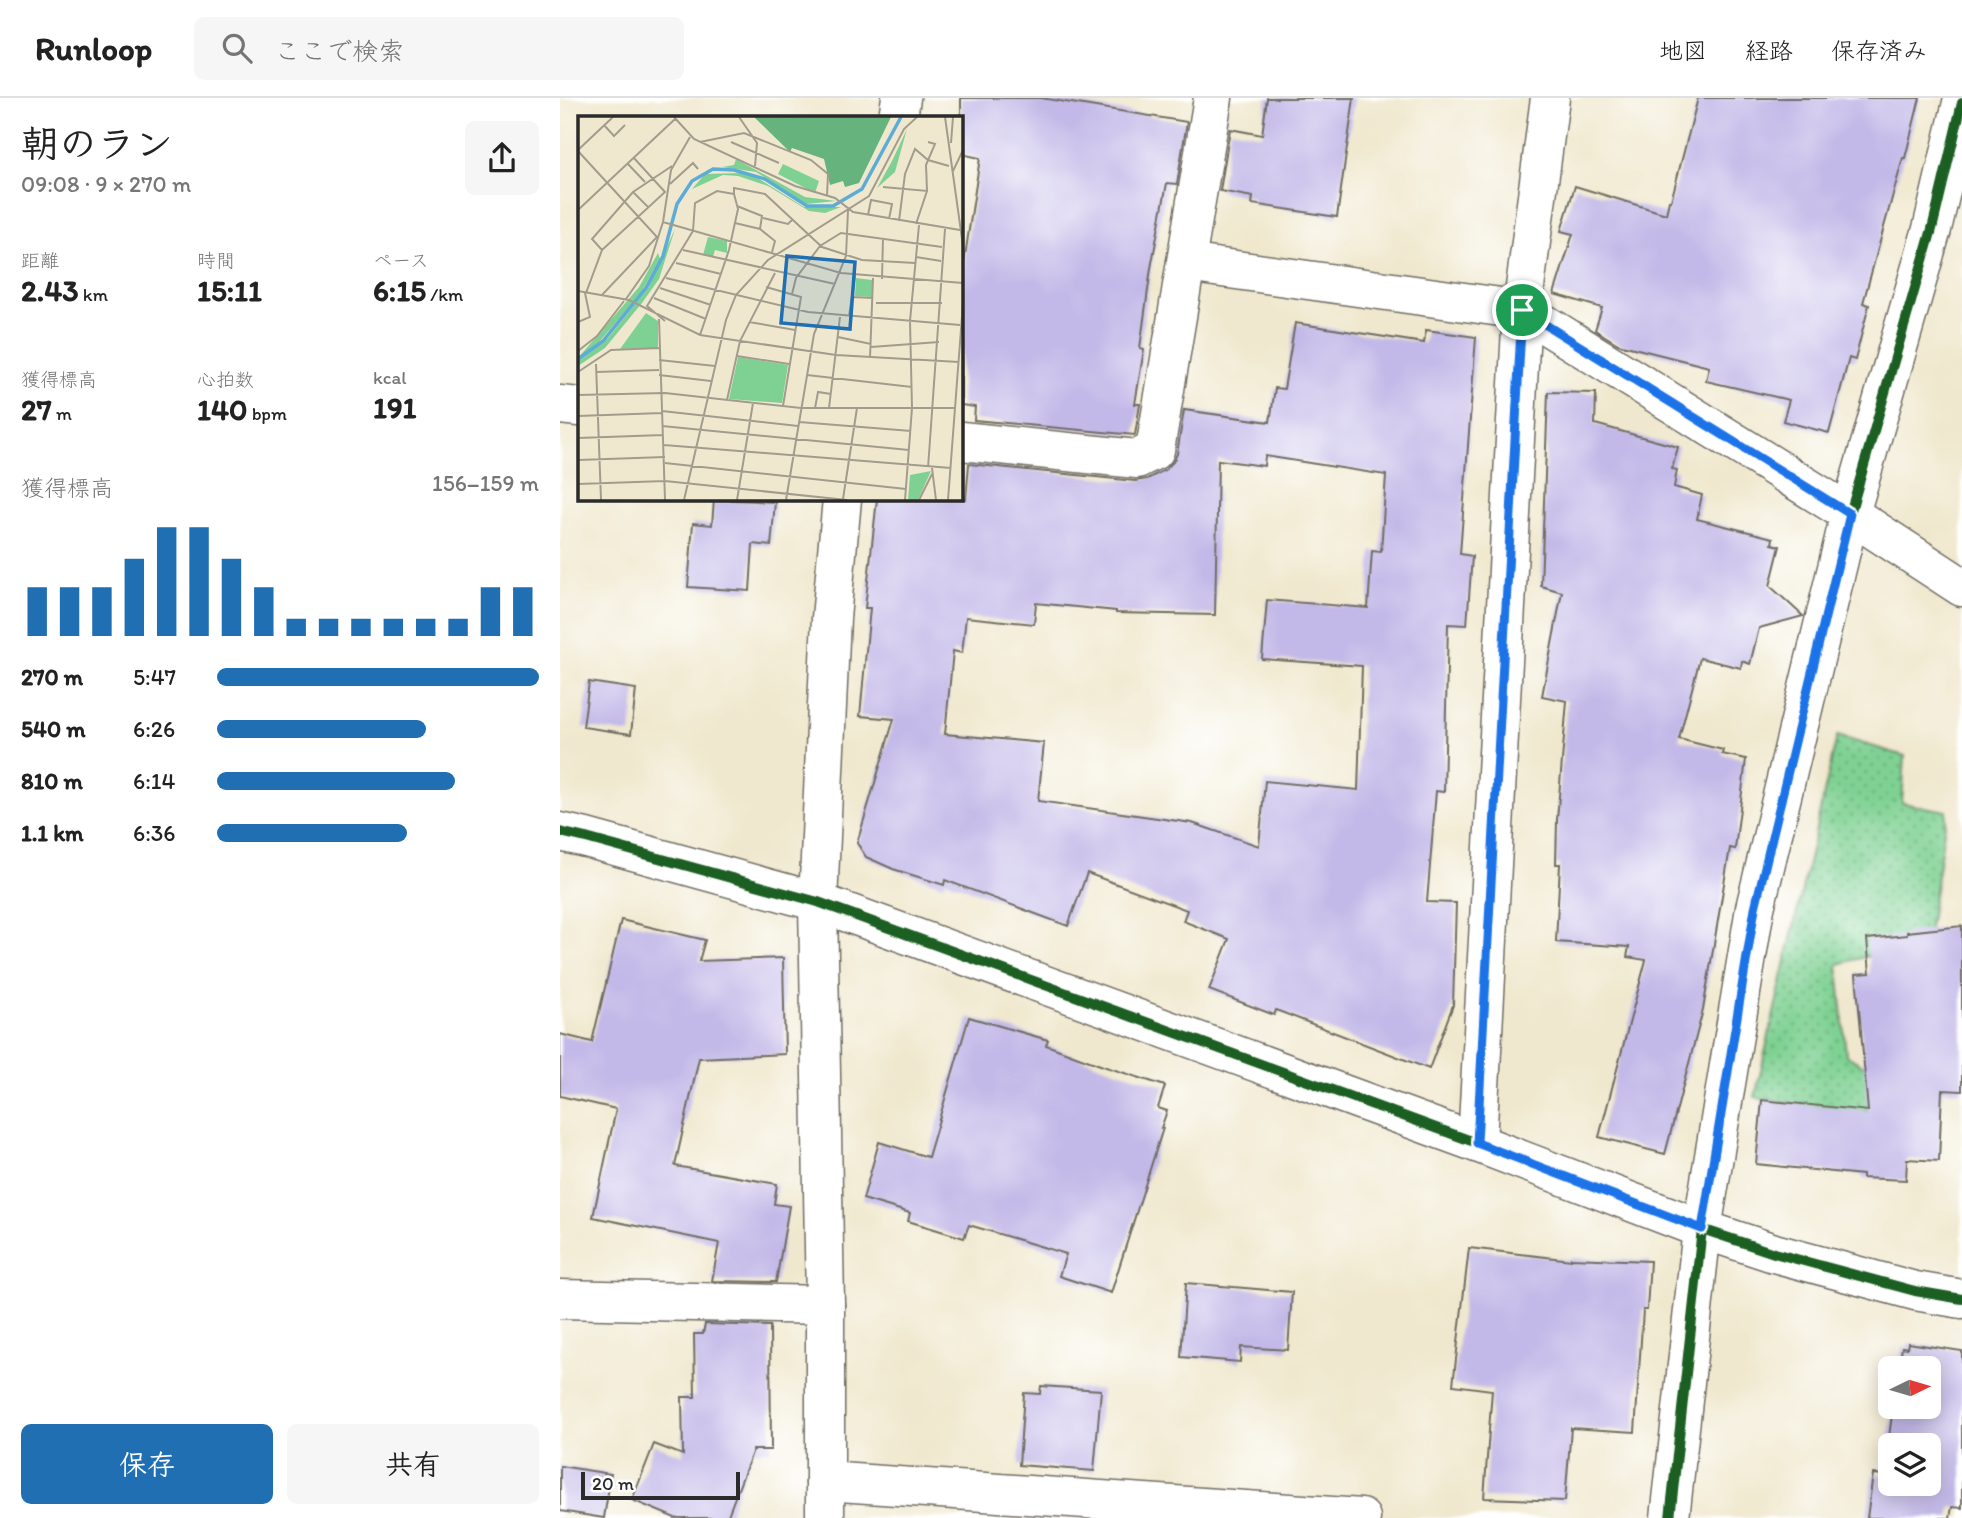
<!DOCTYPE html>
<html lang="ja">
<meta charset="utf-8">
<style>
body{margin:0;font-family:Itim,"Klee One",sans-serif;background:#f6f6f6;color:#222;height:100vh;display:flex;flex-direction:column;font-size:26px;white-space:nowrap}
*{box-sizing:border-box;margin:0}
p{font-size:23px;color:#767676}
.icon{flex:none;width:38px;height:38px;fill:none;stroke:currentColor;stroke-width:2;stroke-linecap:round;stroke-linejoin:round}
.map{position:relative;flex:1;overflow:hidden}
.panel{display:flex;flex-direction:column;background:#fff;width:560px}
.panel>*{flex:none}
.needle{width:46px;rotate:85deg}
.fabs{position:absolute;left:1318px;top:1258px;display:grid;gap:14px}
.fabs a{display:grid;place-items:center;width:63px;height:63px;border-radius:10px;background:#fff;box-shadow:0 4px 18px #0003;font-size:35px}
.scale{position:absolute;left:21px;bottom:18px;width:159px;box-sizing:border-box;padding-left:7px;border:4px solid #2b2b2b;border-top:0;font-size:19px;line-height:24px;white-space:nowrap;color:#2b2b2b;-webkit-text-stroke:5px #fff;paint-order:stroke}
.pin{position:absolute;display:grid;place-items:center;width:60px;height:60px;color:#fff;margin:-30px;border:4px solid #fff;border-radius:50%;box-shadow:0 2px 7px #0007}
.round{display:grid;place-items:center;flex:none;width:74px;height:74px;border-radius:10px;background:#f6f6f6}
.head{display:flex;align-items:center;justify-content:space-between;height:119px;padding:0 21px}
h1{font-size:38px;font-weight:700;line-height:52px}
.metrics{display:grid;grid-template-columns:repeat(3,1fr);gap:10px;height:119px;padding:7px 21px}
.metrics div{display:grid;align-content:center}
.metrics b{font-size:30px;font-weight:700}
.metrics small{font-size:19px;font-weight:400}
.metrics p{font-size:19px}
.chart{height:196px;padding:14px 21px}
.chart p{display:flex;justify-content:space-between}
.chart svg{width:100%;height:126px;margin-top:7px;stroke:#1f6fb2;stroke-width:6}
.cta{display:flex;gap:14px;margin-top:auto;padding:14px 21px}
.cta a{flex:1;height:80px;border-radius:10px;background:#1f6fb2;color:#fff;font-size:28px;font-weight:700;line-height:80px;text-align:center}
.cta a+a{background:#f6f6f6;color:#222}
ul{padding:0 21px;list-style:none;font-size:23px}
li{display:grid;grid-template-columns:112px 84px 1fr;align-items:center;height:52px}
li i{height:18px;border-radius:9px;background:#1f6fb2}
header{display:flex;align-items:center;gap:42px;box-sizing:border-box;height:98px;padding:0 35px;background:#fff;border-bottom:2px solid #e0e0e0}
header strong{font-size:33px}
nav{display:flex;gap:38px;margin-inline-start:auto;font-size:24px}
.search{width:490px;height:63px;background:#f6f6f6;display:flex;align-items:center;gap:18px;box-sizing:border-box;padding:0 24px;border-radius:10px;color:#767676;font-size:26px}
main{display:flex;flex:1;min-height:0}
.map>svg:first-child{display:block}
</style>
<header>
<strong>Runloop</strong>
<div class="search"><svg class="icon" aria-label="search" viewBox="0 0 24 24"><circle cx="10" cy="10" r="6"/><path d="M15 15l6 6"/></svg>ここで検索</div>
<nav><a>地図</a><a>経路</a><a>保存済み</a></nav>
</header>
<main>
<section class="panel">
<div class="head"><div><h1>朝のラン</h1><p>09:08 · 9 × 270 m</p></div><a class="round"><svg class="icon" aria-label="share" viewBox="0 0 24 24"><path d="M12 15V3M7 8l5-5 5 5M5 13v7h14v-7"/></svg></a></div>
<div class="metrics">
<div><p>距離</p><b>2.43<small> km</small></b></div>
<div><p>時間</p><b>15:11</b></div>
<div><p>ペース</p><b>6:15<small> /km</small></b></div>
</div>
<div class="metrics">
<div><p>獲得標高</p><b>27<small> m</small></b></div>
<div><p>心拍数</p><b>140<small> bpm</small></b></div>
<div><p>kcal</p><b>191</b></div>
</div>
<div class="chart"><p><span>獲得標高</span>156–159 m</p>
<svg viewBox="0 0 160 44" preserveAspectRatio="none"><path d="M5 44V27M15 44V27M25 44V27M35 44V17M45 44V6M55 44V6M65 44V17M75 44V27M85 44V38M95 44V38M105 44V38M115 44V38M125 44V38M135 44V38M145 44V27M155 44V27"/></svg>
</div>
<ul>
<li><b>270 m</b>5:47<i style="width:100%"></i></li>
<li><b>540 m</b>6:26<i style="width:65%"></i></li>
<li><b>810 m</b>6:14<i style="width:74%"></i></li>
<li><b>1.1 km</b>6:36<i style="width:59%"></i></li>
</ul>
<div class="cta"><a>保存</a><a>共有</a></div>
</section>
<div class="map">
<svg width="1402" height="1420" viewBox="0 0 1402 1420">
<defs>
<pattern id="grass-dots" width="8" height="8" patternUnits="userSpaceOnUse" patternTransform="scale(1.75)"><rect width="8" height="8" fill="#7fd193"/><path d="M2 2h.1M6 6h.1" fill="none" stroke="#68aa78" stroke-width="1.8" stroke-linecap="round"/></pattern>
</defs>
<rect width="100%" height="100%" fill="#fff"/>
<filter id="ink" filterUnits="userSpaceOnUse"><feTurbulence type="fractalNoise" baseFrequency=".0143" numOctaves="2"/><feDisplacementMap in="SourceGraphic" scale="14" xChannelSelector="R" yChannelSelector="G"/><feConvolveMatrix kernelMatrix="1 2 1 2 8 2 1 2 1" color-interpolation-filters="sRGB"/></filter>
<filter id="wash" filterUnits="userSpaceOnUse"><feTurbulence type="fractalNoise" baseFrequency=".00686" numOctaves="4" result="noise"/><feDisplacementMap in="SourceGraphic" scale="28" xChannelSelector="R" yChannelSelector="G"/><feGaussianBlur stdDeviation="1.57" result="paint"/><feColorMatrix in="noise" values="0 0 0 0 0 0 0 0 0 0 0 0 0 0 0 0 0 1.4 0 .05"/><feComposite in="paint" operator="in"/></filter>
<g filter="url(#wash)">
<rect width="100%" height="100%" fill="#f0e8ce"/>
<path fill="url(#grass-dots)" stroke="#557e5f" stroke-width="2" d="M 1277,638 L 1345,658 L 1342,705 L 1387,713 L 1367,843 L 1278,866 L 1286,957 L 1318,977 L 1309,1032 L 1236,1006 L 1195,999 Z"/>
<g id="blocks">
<g fill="#c3b9e8" fill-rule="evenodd">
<path d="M 401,0 L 481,0 L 627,24 L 617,86 L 607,85 L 591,170 L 580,250 L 584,251 L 575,306 L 580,306 L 575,337 L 414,322 L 415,309 L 401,307 L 401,184 L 420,60 L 401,56 Z"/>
<path d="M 707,0 L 794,0 L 777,119 L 692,106 L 693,99 L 660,93 L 670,31 L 702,37 Z"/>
<path d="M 1138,0 L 1360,0 L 1345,60 L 1343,60 L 1303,205 L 1309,207 L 1295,262 L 1289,260 L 1269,335 L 1223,323 L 1229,302 L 1146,283 L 1149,269 L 1058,246 L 1035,232 L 1042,210 L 994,196 L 1013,136 L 1001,133 L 1015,88 L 1106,116 L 1109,103 L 1111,103 Z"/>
<path d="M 735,225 L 864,245 L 866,232 L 916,239 L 900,456 L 912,458 L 907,527 L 888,526 L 884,694 L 876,693 L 867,804 L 896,805 L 893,907 L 869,971 L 716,912 L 714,917 L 649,892 L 669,841 L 623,823 L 627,812 L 527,775 L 508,828 L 385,782 L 384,787 L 333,771 L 306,759 L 297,745 L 334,621 L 300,618 L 310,510 L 305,510 L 317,401 L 406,401 L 409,366 L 575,383 L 587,381 L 605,372 L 613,364 L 617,356 L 624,312 L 710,324 L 715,290 L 724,291 ZM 705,358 L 826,377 L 821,454 L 812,453 L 808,510 L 707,502 L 702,561 L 802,568 L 798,692 L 705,683 L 699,748 L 632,725 L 478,703 L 484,645 L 385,636 L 393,553 L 402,555 L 406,519 L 474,526 L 476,505 L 556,513 L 556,515 L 655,517 L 658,362 L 704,368 Z"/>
<path d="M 988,294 L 1036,295 L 1035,326 L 1118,349 L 1112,371 L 1117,372 L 1114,389 L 1142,397 L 1137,421 L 1213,440 L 1212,446 L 1220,448 L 1210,488 L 1243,518 L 1199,530 L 1190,566 L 1182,563 L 1181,570 L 1140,560 L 1119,641 L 1163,652 L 1162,656 L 1186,661 L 1175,751 L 1170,750 L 1143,912 L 1105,1056 L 1039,1039 L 1086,862 L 1067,859 L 1069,849 L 996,844 L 1000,766 L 996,766 L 997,722 L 1007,603 L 982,598 L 1002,494 L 981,488 Z"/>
<path d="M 154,401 L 215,404 L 211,448 L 193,446 L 190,493 L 128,489 L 133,425 L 152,427 Z"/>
<path d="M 29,584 L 76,591 L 71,636 L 23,629 Z"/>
<path d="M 61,822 L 145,842 L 139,863 L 223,860 L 225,956 L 139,960 L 115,1068 L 217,1086 L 214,1106 L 229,1108 L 216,1184 L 152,1183 L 159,1145 L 33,1119 L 56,1011 L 0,998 L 0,936 L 32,944 Z"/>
<path d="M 1402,828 L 1402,993 L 1382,992 L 1379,1063 L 1347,1061 L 1346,1082 L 1302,1080 L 1302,1077 L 1196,1066 L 1202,1002 L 1308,1013 L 1296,876 L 1310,875 L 1307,841 L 1347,837 L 1347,834 Z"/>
<path d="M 409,919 L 488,942 L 486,947 L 543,968 L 605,988 L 598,1010 L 607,1013 L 601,1030 L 603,1030 L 551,1195 L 499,1178 L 506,1156 L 409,1127 L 404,1140 L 348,1123 L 350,1115 L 303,1101 L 319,1044 L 368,1059 Z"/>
<path d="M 909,1150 L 1011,1162 L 1011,1160 L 1090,1163 L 1087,1212 L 1083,1212 L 1075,1334 L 1011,1330 L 1005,1403 L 924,1400 L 932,1292 L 893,1287 Z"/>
<path d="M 626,1185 L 732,1194 L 728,1252 L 681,1249 L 680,1264 L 621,1259 Z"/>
<path d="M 145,1226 L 210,1228 L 211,1352 L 193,1352 L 167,1420 L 115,1420 L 72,1402 L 94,1346 L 123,1357 L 122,1299 L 135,1299 L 134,1236 L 143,1236 Z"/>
<path d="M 1348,1245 L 1402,1253 L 1402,1410 L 1392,1409 L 1390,1420 L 1307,1420 L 1313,1376 L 1324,1377 L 1333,1309 L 1368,1309 L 1368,1270 L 1339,1270 L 1342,1249 L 1347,1250 ZM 1330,1348 L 1368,1348 L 1368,1386 L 1330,1386 Z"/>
<path d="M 481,1288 L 541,1292 L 534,1373 L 459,1367 L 464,1295 L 480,1296 Z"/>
<path d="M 0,1368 L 51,1376 L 44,1420 L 0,1413 Z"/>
</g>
</g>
</g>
<g filter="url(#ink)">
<use href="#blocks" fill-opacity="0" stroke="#706d64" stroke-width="2"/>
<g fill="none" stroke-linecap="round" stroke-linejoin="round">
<defs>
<g id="minor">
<path d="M 338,19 L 341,0"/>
<path d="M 626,165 L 962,212 L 1290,416 L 1402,489"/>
<path d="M 0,307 L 19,309"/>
<path d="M 401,343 L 577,361 L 595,352 L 653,0"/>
<path d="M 0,734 L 26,740 L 258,804 L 917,1045 L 1142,1131 L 1214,1155 L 1355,1193 L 1402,1201"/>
<path d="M 917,1045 L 962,212 L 990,0"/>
<path d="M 0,1201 L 265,1207"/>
<path d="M 265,1383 L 801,1420"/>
<path d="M 265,1420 L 265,1207 L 258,804 L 271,520 L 282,401"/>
<path d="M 1110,1420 L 1142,1131 L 1195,810 L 1290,416 L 1372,131 L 1402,5"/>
</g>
</defs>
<use href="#minor" stroke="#706d64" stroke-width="41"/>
<use href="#minor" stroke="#fff" stroke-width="38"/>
<defs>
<g id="cycleway">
<path d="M 0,734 L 26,740 L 258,804 L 917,1045 L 1142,1131 L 1214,1155 L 1355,1193 L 1402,1201"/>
<path d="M 1110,1420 L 1142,1131 L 1195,810 L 1290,416 L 1372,131 L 1402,5"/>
</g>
</defs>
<use href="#cycleway" stroke="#fff" stroke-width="15"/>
<use href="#cycleway" stroke="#1b5e20" stroke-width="10"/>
</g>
</g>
<g fill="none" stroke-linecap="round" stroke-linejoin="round" filter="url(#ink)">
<defs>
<path id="route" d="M 962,212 L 1290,416 L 1195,810 L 1142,1131 L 917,1045 Z"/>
</defs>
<use href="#route" stroke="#fff" stroke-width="14"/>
<use href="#route" stroke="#1a73e8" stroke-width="9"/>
</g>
<g transform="translate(18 18)">
<rect width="385" height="385" fill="#f0e8ce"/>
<path d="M 158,43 L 227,81 L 258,85 L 228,88 L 178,56 L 144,51 L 156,49 ZM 205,48 L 241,65 L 237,77 L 200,58 ZM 163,57 L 178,61 L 226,91 L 263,91 L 247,97 L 231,95 L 190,70 L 160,60 L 145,59 L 114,73 L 127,58 ZM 97,113 L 81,163 L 64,187 L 27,232 L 0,250 L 0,245 L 30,222 L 70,172 ZM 80,137 L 82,143 L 63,177 L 16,232 L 0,242 L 61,171 Z" fill="#7fd193"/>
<path d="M 176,1 L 313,1 L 281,67 L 267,71 L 265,65 L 252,69 L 246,43 L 214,32 L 212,36 Z" fill="#67b37d"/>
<path d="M 353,355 L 340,384 L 330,384 L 332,359 Z" fill="#7fd193"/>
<path d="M 329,13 L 317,56 L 299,72 L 314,45 ZM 130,121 L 149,125 L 149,137 L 137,134 L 135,141 L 125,139 ZM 278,162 L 294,164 L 294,181 L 277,180 ZM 68,197 L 80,205 L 80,232 L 42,233 ZM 160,241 L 210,249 L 204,287 L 151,283 Z" fill="#7fd193"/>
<path d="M 175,244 L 194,248 L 193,283 L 156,276 L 160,252 Z" fill="#7fd193"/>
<path fill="none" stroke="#5dacd7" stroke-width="3.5" d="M 0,243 L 25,225 L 68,172 L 85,140 L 99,88 L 114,65 L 135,53 L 156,54 L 187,63 L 229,90 L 255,90 L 284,73 L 323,1"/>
<path fill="none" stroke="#a19c8d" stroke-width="2" d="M 96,1 L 116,23 L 217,70 L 257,82 L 275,96 L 382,114M 161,1 L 179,27 L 177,50M 367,1 L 385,130M 26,9 L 36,20 L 47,9M 122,26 L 166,17 L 233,44 L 250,58 L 249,80M 153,26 L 201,47M 373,27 L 375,1M 0,34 L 35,1M 0,35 L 79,121 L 23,180M 49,47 L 67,66M 375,55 L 385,34M 92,68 L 115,47 L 120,53M 305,71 L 349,75 L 348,49 L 357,28 L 350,26M 55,76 L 70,91M 156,78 L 156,72 L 187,78 L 244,131 L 284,144 L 337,147M 159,90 L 184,100 L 182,113M 0,94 L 97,3M 290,99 L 293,84 L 314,88 L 311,103M 185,102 L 210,108 L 214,104M 321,105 L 327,58 L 337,33 L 350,44 L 371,50M 85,106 L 93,54 L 112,21M 157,107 L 182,113 L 197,125 L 194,136M 338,108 L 349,75M 24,134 L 87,76 L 55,41M 105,134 L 257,168M 338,141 L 363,145M 98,147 L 143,158M 88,162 L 230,196 L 382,209M 304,163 L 305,122M 188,171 L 223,181 L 205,290M 82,172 L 133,189M 0,175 L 51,184 L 122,219 L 258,239 L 381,246M 8,177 L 24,134 L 14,123 L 55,76 L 94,50M 214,178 L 218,162 L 242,130 L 263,117 L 364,131M 274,181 L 295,182M 76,182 L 128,203M 48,183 L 71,150 L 85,106 L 263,157 L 385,167M 298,187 L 364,187M 271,200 L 277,160M 81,203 L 87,384M 87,205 L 69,190 L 115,115 L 117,87 L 139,75 L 156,78M 0,206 L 12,201 L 7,177M 171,206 L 217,214M 122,219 L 151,134 L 160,93 L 156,78M 260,221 L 293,228M 293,231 L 361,226M 0,235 L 19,220 L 46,185M 159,240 L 211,248M 292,242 L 295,162M 81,244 L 137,250M 18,248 L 23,384M 0,256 L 33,234 L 81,232M 18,256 L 81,254M 81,259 L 133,265M 229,259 L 334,271M 0,279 L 87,277 L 223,292 L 377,292M 149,284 L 162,225 L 197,157M 237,292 L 240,276 L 253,278M 251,292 L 262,201M 84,295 L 220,310M 0,300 L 84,297M 221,306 L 333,315M 84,310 L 331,334M 0,322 L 85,319M 86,329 L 373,352M 0,344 L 87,341M 87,347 L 328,373M 350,352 L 367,113M 354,352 L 358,384M 0,368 L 87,365 L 269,384M 265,383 L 279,292M 106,384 L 148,204 L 158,179 L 190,144 L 291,80 L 326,13 L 339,1M 159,384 L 175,287M 208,384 L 236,218 L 268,140 L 270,94M 327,384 L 334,292 L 332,205 L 341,109M 341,384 L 354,358M 370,384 L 385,187"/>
<path fill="#1f6fb2" fill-opacity="0.15" stroke="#1f6fb2" stroke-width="3.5" d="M 209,140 L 277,146 L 272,213 L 203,207 Z"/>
<rect width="385" height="385" fill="none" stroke="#2b2b2b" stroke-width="3.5"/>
</g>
</svg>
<div class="fabs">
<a><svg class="needle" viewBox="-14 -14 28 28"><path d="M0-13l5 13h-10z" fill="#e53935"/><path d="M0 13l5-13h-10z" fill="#767676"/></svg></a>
<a><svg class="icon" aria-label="layers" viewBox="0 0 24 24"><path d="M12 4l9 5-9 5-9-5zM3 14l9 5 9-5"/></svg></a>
</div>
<div class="scale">20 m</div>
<div class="pin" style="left:962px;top:212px;background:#1e9e55"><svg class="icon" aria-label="arrive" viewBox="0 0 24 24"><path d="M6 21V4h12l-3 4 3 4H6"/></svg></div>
</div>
</main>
